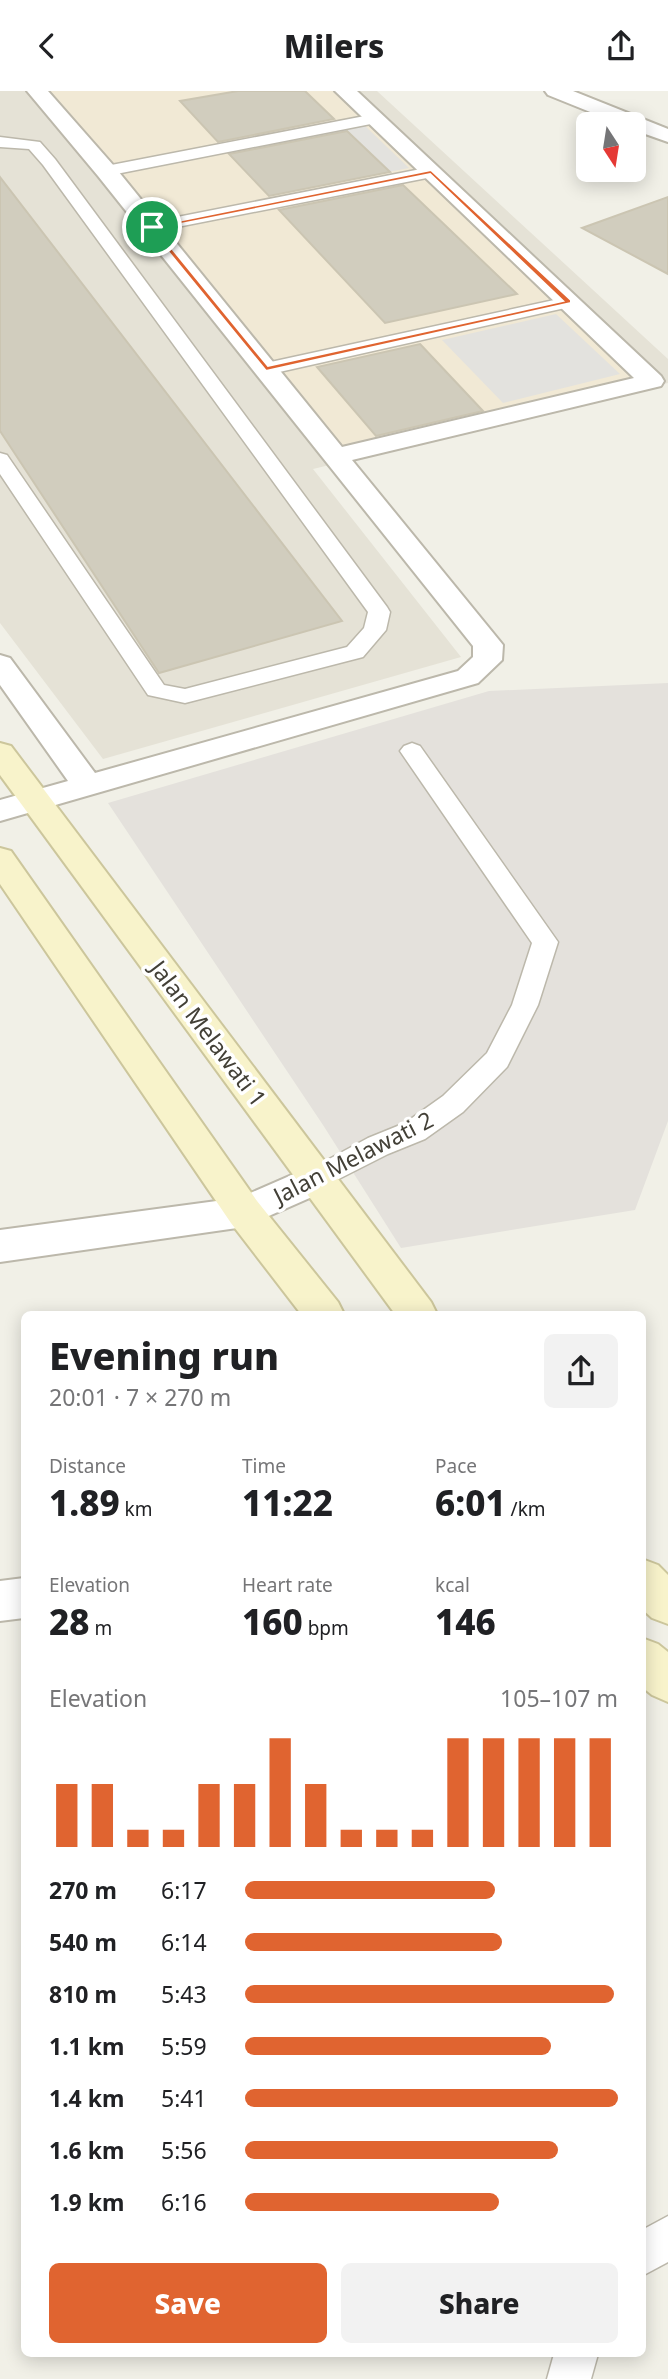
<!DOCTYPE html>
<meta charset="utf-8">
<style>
body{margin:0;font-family:"Noto Sans",sans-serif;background:#f2f2f2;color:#202124;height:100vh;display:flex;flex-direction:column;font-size:26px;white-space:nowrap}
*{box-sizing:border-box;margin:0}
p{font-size:23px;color:#757577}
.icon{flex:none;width:38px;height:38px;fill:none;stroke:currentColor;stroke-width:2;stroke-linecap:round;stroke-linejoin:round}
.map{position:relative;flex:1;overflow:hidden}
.drawer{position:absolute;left:21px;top:1220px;width:625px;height:1046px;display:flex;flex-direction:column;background:#fff;border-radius:10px;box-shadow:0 4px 18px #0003}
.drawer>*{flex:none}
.needle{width:46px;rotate:168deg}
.controls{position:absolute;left:576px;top:21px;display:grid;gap:14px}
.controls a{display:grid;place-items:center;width:70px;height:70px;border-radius:10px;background:#fff;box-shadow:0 4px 18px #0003;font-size:35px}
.pin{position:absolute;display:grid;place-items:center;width:60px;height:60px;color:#fff;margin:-30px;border:4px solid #fff;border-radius:50%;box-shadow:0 2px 7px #0007}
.round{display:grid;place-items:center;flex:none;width:74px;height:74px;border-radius:10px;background:#f2f2f2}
.summary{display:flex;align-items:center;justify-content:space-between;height:119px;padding:0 28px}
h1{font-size:38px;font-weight:800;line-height:52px}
.metrics{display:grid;grid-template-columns:repeat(3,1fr);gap:10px;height:119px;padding:7px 28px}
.metrics div{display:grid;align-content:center}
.metrics b{font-size:35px;font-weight:800}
.metrics small{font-size:19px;font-weight:400}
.metrics p{font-size:19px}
.chart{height:196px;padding:14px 28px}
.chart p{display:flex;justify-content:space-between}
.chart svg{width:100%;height:126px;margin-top:7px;stroke:#e06430;stroke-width:6}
.action{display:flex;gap:14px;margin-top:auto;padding:14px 28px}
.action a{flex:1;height:80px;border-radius:10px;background:#e06430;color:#fff;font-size:28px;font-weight:800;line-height:80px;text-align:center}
.action a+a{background:#f2f2f2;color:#202124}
ul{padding:0 28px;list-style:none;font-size:23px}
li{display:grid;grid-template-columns:112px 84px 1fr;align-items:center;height:52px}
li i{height:18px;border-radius:9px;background:#e06430}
header{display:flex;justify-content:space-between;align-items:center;height:91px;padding:0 28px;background:#fff;font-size:32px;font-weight:800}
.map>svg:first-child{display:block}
</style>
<header><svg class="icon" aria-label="back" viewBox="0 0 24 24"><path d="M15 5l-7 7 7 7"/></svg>Milers<svg class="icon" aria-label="share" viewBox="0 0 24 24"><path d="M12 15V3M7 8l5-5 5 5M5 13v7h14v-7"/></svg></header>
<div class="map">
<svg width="668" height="2288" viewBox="0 0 668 2288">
<rect width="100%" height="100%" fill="#f1f0e7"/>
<path fill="#e5e2d6" d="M 0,0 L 377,0 L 668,268 L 668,292 L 313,378 L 461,566 L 103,668 L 0,532 Z"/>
<path fill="#f1e9d5" d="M 42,0 L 333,0 L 636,286 L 344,356 L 185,163 Z"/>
<path fill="#e4e1dc" d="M 668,592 L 668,1030 L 635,1119 L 401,1157 L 323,1034 L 108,712 L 489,600 Z"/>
<g fill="#e3e2de">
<path d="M 364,34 L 409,77 L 302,98 L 260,54 Z"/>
<path d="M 556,223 L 620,283 L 503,312 L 442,249 Z"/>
</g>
<g fill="#d1cdbe" stroke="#cbc5b2" stroke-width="2">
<path d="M 238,0 L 305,0 L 334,28 L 218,51 L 180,10 Z"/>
<path d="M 347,40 L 390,81 L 269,105 L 229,63 Z"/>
<path d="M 0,86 L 342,530 L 159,582 L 0,340 Z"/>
<path d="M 403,94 L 472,160 L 517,203 L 385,232 L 279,119 Z"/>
<path d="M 668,106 L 668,183 L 582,137 Z"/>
<path d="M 420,253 L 483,320 L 376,345 L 317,276 Z"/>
</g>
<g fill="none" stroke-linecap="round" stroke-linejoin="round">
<defs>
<g id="lane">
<path d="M 375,23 L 381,25 L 383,28 L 381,31 L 106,85 L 98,80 L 106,75 Z"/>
<path d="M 0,46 L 40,51 L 55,68 L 387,516 L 390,521 L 386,539 L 363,566 L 185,612 L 148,604 L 0,383 L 0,362 L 7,364 L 164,594 L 185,598 L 347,556 L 364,537 L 368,521 L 43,74 L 29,58 L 0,56 Z"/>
<path d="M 431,76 L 437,77 L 439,81 L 437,85 L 152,141 L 143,136 L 152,131 Z"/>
<path d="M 568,206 L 577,211 L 574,215 L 266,284 L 257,278 L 266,272 Z"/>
<path d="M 412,652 L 420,655 L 558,851 L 538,914 L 507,976 L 463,1021 L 425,1048 L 388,1063 L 317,1099 L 307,1096 L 302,1088 L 307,1080 L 368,1047 L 405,1032 L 443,1005 L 487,962 L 512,914 L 532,852 L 400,660 L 404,655 Z"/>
<path d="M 668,2125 L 668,2171 L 642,2185 L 642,2139 Z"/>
<path d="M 554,2263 L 598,2263 L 591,2288 L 547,2288 Z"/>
</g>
<g id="street">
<path d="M 27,0 L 48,0 L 114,75 L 342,356 L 634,287 L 335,0 L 357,0 L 661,285 L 664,290 L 661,295 L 352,369 L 503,554 L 502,569 L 478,592 L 0,730 L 0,709 L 68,690 L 0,594 L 0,564 L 10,567 L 95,682 L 458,580 L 473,566 L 473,555 L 98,85 Z"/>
<path d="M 545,0 L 573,0 L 668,38 L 668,51 L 634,39 L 634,33 L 620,33 L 548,4 Z"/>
<path d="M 317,1073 L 330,1078 L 336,1088 L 330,1098 L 244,1136 L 0,1171 L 0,1139 L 239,1107 Z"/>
<path d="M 24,1487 L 24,1527 L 0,1530 L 0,1490 Z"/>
</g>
<g id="secondary">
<path d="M 0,652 L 11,655 L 431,1211 L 437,1223 L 395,1223 L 0,684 Z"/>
<path d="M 0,757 L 11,760 L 257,1110 L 338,1211 L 344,1223 L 301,1223 L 231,1132 L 0,793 Z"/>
<path d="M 642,1468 L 658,1474 L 668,1484 L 668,1533 L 652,1527 L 642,1518 Z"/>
<path d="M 642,1547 L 658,1553 L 668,1561 L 668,1611 L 652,1604 L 642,1596 Z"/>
</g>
</defs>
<use href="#lane" stroke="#bcb8ab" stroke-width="3"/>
<use href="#street" stroke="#bcb8ab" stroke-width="4"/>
<use href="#secondary" stroke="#ccc69c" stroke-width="4"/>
<use href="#lane" fill="#fff" fill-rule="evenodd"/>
<use href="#street" fill="#fff" fill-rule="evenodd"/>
<use href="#secondary" fill="#f8f3cb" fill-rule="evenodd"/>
</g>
<path fill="#e06430" stroke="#fff" stroke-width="2" fill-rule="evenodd" d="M 431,79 L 571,209 L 571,212 L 266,280 L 148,136 ZM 430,83 L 563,210 L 268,275 L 156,138 Z"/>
<g text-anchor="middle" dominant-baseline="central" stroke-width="7" stroke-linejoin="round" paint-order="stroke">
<g font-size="23" fill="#434037" stroke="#fff">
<text transform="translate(209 942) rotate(53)">Jalan Melawati 1</text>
<text transform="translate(353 1066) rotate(-27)">Jalan Melawati 2</text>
</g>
</g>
</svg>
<div class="controls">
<a><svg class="needle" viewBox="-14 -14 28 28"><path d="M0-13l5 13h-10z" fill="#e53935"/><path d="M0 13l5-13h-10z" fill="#757577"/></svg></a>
</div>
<div class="pin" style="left:152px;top:136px;background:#1e9e55"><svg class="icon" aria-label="arrive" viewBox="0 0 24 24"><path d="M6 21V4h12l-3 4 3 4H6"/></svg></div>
<section class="drawer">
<div class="summary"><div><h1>Evening run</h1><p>20:01 · 7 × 270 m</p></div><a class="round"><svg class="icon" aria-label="share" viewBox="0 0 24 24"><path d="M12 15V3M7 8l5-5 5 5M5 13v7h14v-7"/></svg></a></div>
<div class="metrics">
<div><p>Distance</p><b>1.89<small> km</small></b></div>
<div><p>Time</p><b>11:22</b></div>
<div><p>Pace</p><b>6:01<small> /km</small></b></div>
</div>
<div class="metrics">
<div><p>Elevation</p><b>28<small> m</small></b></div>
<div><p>Heart rate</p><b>160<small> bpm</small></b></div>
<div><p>kcal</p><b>146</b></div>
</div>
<div class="chart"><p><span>Elevation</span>105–107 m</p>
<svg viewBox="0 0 160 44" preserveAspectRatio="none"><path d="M5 44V22M15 44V22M25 44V38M35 44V38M45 44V22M55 44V22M65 44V6M75 44V22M85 44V38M95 44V38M105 44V38M115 44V6M125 44V6M135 44V6M145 44V6M155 44V6"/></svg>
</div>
<ul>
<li><b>270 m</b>6:17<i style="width:67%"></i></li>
<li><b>540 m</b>6:14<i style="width:69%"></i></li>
<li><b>810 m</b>5:43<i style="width:99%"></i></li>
<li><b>1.1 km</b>5:59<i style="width:82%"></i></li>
<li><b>1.4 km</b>5:41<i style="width:100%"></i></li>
<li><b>1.6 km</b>5:56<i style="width:84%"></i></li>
<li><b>1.9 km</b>6:16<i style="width:68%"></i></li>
</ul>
<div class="action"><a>Save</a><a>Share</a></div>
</section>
</div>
